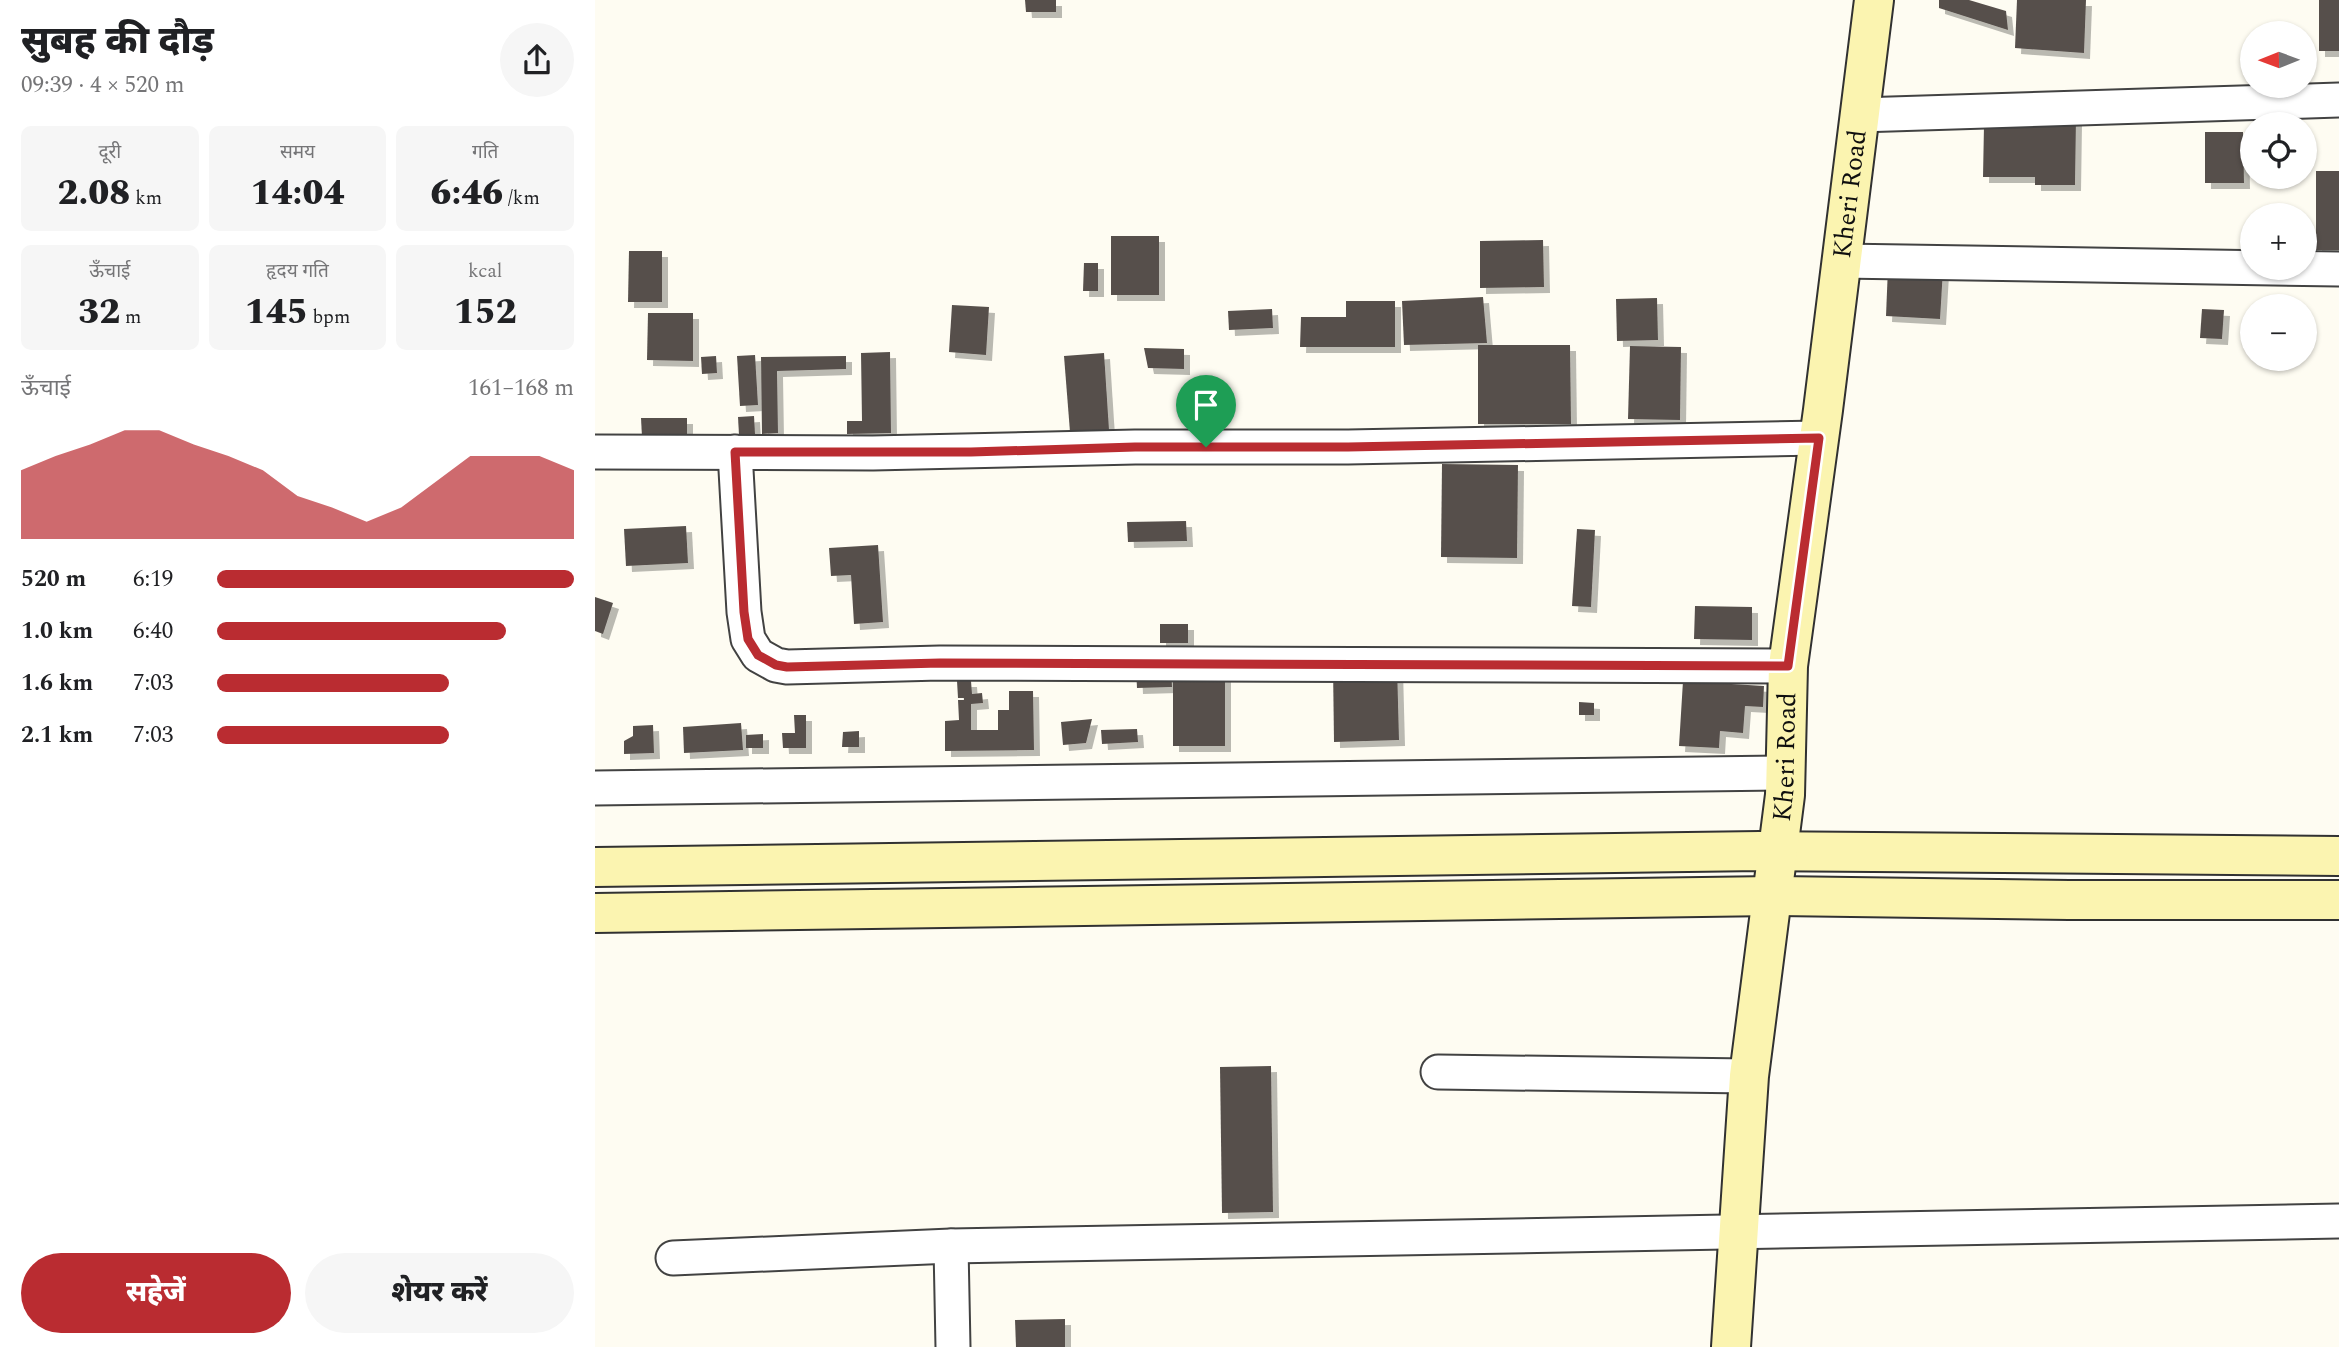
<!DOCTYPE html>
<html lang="hi">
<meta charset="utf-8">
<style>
body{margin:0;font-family:Spectral,"Noto Sans Devanagari",serif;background:#f6f6f6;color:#202124;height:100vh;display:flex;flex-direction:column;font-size:26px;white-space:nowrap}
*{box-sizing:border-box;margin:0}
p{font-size:23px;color:#757577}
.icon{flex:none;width:38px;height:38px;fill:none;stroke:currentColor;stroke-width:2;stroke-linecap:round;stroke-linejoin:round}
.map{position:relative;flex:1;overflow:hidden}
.side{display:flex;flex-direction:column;background:#fff;width:595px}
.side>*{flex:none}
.needle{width:46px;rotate:269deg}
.buttons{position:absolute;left:1645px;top:21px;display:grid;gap:14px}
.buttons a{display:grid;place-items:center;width:77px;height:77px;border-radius:50%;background:#fff;box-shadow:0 2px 5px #0004;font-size:35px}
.pin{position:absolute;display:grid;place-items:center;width:60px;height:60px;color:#fff;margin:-72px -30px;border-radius:50% 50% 50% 0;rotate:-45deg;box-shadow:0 0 7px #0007}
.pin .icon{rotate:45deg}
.round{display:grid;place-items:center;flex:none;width:74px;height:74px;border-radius:37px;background:#f6f6f6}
.headline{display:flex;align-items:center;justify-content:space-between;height:119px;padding:0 21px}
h1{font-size:38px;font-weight:800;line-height:52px}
.figures{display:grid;grid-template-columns:repeat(3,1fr);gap:10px;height:119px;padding:7px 21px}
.figures div{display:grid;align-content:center;border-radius:10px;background:#f6f6f6;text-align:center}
.figures b{font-size:35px;font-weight:800}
.figures small{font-size:19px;font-weight:400}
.figures p{font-size:19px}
.chart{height:196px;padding:14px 21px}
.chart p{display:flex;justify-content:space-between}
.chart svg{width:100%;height:126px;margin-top:7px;fill:#ba2c31;opacity:.7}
.action{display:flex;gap:14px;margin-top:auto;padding:14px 21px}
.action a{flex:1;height:80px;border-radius:42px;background:#ba2c31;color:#fff;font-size:28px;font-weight:800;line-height:80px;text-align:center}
.action a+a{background:#f6f6f6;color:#202124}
ul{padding:0 21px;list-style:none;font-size:23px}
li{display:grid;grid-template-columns:112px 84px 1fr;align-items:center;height:52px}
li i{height:18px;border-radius:9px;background:#ba2c31}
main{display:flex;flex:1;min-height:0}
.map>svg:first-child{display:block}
</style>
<main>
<section class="side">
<div class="headline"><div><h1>सुबह की दौड़</h1><p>09:39 · 4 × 520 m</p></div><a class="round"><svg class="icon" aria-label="share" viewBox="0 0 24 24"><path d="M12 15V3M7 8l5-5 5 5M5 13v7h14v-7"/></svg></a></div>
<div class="figures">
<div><p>दूरी</p><b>2.08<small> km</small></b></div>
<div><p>समय</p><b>14:04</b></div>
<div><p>गति</p><b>6:46<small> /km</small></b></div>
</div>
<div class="figures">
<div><p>ऊँचाई</p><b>32<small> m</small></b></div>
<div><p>हृदय गति</p><b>145<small> bpm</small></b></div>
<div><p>kcal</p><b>152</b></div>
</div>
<div class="chart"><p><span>ऊँचाई</span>161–168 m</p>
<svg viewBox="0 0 160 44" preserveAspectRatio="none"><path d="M0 44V20L10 15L20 11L30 6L40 6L50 11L60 15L70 20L80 29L90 33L100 38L110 33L120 24L130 15L140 15L150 15L160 20V44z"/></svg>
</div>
<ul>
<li><b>520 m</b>6:19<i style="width:100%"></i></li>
<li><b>1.0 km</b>6:40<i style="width:81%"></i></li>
<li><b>1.6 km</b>7:03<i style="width:65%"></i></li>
<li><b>2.1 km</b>7:03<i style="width:65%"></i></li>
</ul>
<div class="action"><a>सहेजें</a><a>शेयर करें</a></div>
</section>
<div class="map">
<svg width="1744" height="1347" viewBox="0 0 1744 1347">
<defs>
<filter id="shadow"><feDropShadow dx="6" dy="6" stdDeviation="0" flood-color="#0004"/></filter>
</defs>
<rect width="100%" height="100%" fill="#fefcf2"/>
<g fill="#57504c" filter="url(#shadow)">
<path d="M 430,0 L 461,0 L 461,12 L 431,12 Z"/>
<path d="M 1344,0 L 1374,0 L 1411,11 L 1413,30 L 1344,8 Z"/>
<path d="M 1422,0 L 1491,0 L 1489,53 L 1420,48 Z"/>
<rect x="1724" y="0" width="20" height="51"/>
<path d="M 1481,118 L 1480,185 L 1440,185 L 1440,177 L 1388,177 L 1389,125 Z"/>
<path d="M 1610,132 L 1648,132 L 1649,183 L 1610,183 Z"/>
<rect x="1721" y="171" width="23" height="79"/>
<rect x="516" y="236" width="48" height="59"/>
<path d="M 948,240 L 949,287 L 885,288 L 885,241 Z"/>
<path d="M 34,251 L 67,251 L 67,302 L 33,302 Z"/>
<path d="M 489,263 L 503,263 L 503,291 L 488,291 Z"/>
<path d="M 1293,267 L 1348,270 L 1345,319 L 1291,316 Z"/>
<path d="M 888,297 L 892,343 L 809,345 L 807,301 Z"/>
<path d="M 1062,298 L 1063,340 L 1022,341 L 1021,299 Z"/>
<path d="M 751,301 L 800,301 L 800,347 L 705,347 L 706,317 L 751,317 Z"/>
<path d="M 357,305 L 394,307 L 391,355 L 354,352 Z"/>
<path d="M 677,309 L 678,328 L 634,330 L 633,311 Z"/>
<path d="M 1607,309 L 1629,310 L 1627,339 L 1605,338 Z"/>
<path d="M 53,313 L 98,313 L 98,361 L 52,360 Z"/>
<path d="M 883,345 L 975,345 L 976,424 L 883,424 Z"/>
<path d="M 1035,346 L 1086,347 L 1085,420 L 1033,419 Z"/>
<path d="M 549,348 L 589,349 L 589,369 L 553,368 Z"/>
<path d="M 295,352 L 296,433 L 252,434 L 252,421 L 267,421 L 266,353 Z"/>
<path d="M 509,353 L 514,430 L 475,432 L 469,356 Z"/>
<path d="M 160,355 L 163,405 L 145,406 L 142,356 Z"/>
<path d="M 121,356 L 122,373 L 107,374 L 106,357 Z"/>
<path d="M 251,356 L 251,369 L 182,371 L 183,433 L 167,434 L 166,357 Z"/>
<path d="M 159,416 L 160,434 L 144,435 L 143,417 Z"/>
<path d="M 46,418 L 92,418 L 92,437 L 47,437 Z"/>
<path d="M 847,464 L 923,465 L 922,558 L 846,557 Z"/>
<path d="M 591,521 L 592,541 L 533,542 L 532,522 Z"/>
<path d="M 91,526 L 93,563 L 31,566 L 29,529 Z"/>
<path d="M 982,529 L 1000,530 L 996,607 L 977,606 Z"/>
<path d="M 283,545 L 288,622 L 259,624 L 256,575 L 236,576 L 234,548 Z"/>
<path d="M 0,597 L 18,603 L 8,634 L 0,631 Z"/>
<path d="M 1100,606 L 1157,607 L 1157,640 L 1099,639 Z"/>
<rect x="565" y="624" width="28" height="19"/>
<path d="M 802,665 L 804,740 L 739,742 L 738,666 Z"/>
<path d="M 576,667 L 577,687 L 542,688 L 541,668 Z"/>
<rect x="578" y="668" width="52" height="78"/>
<path d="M 362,681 L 376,681 L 377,694 L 387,693 L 388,703 L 376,704 L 376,730 L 403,730 L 403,710 L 414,710 L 414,691 L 438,691 L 439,750 L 350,751 L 350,721 L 364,720 L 363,700 L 369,700 L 369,698 L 363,698 Z"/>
<path d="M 1088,681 L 1169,686 L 1168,707 L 1150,706 L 1148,733 L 1125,731 L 1124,748 L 1084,746 Z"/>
<path d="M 984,702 L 999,703 L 999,715 L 984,715 Z"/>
<path d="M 199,715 L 211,715 L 211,748 L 188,748 L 187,733 L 200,733 Z"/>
<path d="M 497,719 L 491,743 L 468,745 L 466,722 Z"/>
<path d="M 146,723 L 148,750 L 89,753 L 88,727 Z"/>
<path d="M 58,725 L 59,753 L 29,754 L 29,741 L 38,736 L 38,726 Z"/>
<path d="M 542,729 L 543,742 L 507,744 L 506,730 Z"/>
<path d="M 264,731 L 264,747 L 247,747 L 248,732 Z"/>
<path d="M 168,734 L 168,748 L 151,748 L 151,735 Z"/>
<path d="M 676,1066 L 678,1212 L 627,1213 L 625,1067 Z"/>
<path d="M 470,1319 L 470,1347 L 421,1347 L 420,1320 Z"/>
</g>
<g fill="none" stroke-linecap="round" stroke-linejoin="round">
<defs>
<g id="street">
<path d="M 1264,115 L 1744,100"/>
<path d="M 1246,261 L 1744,269"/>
<path d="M 0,452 L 278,453 L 540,447 L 753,447 L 1224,438"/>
<path d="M 140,452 L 149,612 L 153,639 L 163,655 L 181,665 L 192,667 L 345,663 L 1193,666"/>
<path d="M 0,788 L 1190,773"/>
<path d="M 843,1072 L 1154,1076"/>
<path d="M 356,1246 L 358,1347"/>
<path d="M 78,1258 L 356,1246 L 1744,1221"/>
</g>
<g id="secondary">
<path d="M 0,867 L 1165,851 L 1744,856"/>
<path d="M 0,913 L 1178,896 L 1474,900 L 1744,900"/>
<path id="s1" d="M 1136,1347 L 1154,1076 L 1190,795 L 1193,666 L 1228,410 L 1279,0"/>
</g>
</defs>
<use href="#street" stroke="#424242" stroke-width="37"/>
<use href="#secondary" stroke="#313131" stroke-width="42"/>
<use href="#street" stroke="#fff" stroke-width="33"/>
<use href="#secondary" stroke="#fbf4b0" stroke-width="38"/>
</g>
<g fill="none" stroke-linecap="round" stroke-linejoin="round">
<defs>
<path id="route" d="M 1224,438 L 1193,666 L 345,663 L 192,667 L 181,665 L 163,655 L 153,639 L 149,612 L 140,452 L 376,452 L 540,447 L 753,447 Z"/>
</defs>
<use href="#route" stroke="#fff" stroke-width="14"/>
<use href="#route" stroke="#ba2c31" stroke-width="9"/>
</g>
<g text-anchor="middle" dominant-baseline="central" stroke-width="7" stroke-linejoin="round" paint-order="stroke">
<g font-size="26" fill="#0f0f0f" stroke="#fff">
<text stroke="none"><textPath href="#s1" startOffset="1160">Kheri Road</textPath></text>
<text stroke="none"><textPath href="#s1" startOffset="593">Kheri Road</textPath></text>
</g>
</g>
</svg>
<div class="buttons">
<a><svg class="needle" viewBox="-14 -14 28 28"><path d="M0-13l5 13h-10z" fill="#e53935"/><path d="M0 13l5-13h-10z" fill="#757577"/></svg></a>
<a><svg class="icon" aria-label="locate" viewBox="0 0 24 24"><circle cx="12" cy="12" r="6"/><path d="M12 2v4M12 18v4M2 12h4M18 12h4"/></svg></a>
<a>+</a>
<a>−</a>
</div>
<div class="pin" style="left:611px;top:447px;background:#1e9e55"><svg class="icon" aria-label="arrive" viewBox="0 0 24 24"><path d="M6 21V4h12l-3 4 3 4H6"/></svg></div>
</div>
</main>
